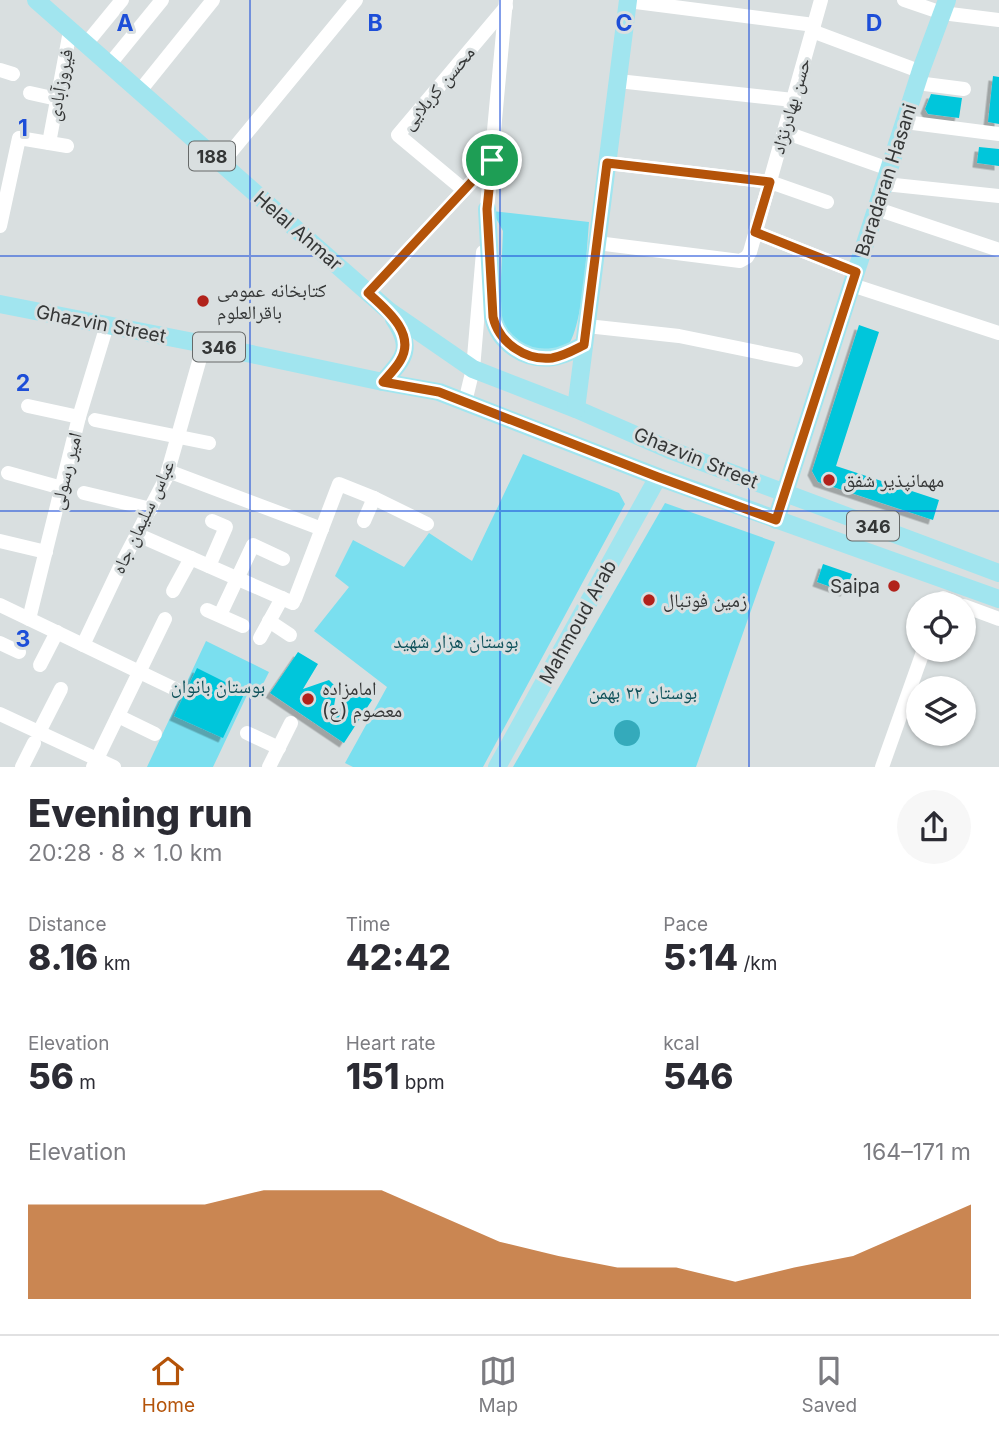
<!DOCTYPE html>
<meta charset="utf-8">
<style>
body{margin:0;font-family:Inter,"Noto Naskh Arabic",sans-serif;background:#f7f7f7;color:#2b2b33;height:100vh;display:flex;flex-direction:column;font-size:26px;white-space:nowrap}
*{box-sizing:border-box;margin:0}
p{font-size:23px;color:#7c7c81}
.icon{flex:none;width:38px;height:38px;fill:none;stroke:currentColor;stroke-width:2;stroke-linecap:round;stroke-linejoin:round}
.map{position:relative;height:767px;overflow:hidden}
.panel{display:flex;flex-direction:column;background:#fff;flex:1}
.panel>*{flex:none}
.buttons{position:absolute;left:906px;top:592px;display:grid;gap:14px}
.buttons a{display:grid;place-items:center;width:70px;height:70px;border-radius:50%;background:#fff;box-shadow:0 2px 5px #0004;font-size:35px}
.pin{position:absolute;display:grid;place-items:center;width:60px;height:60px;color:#fff;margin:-30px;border:4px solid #fff;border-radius:50%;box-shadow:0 2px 7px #0007}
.round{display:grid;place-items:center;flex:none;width:74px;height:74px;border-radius:37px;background:#f7f7f7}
.summary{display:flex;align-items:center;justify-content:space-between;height:119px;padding:0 28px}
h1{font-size:38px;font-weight:800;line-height:52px}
.metrics{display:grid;grid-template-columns:repeat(3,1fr);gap:10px;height:119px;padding:7px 28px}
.metrics div{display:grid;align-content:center}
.metrics b{font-size:35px;font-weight:800}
.metrics small{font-size:19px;font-weight:400}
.metrics p{font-size:19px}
.chart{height:196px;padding:14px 28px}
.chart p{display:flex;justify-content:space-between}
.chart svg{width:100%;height:126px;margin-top:7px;fill:#b45309;opacity:.7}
.tabs{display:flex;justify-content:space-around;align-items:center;height:98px;border-top:2px solid #e1e1e2;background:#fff;font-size:19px;color:#7c7c81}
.tabs a{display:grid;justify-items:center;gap:4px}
.tabs .selected{color:#b45309}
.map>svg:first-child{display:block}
</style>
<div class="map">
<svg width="999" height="767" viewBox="0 0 999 767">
<defs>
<filter id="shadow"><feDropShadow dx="-4.5" dy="4.5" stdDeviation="0" flood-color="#0004"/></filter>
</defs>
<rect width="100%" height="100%" fill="#d9dfe0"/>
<g fill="#7adfef">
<path d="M 492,211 L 589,222 C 587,245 583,336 565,348 C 557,354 532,349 522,348 L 499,323 L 503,231 Z"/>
<path d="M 523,454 L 619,493 L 625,504 L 483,767 L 353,767 L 345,763 L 387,687 L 314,631 L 349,587 L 335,576 L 353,540 L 404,567 L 429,533 L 472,561 Z"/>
<path d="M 665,503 L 775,542 L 696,767 L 513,767 Z"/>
<path d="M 206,641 L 269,672 L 257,696 L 249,691 L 213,767 L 147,767 Z"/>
</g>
<circle fill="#34aabb" cx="627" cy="733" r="13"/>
<g fill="#04c6db" filter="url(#shadow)">
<path d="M 993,76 L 999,77 L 999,124 L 988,122 Z"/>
<path d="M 931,94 L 962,98 L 959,118 L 928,114 L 925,109 Z"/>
<path d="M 979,147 L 999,149 L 999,166 L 977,163 Z"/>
<path d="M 859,325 L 879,332 L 836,466 L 939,500 L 933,520 L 818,482 L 812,471 Z"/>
<path d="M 823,564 L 852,574 L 845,592 L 817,582 Z"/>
<path d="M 298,652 L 318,664 L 303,689 L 329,680 L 337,688 L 331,724 L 356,688 L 372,700 L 344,743 L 270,693 Z"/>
<path d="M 197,668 L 245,692 L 223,738 L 174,716 Z"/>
</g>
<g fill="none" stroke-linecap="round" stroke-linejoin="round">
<g stroke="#fff" stroke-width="14">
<path d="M 904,0 L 942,13 L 999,20"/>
<path d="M 628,1 L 814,25"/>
<path d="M 812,31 L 919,71 L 921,70"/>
<path d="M 86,44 L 122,0"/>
<path d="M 109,65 L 162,0"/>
<path d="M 0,70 L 13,74"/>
<path d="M 618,81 L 793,100"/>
<path d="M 917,83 L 964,89"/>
<path d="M 139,92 L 213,0"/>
<path d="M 30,93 L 57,99"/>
<path d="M 905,122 L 999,134"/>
<path d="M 784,132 L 889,169"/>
<path d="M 49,143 L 70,31"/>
<path d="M 608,163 L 770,182 L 827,202"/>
<path d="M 221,164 L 356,0"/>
<path d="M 885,184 L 999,196"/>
<path d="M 464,190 L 398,135 L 506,7"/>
<path d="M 877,209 L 999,250"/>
<path d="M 486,218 L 506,0"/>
<path d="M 0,226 L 19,138 L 67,146"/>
<path d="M 755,232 L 856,272"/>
<path d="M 597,243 L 740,261 L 747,257 L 750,252 L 821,0"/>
<path d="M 852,285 L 999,333"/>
<path d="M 368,293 L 492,160"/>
<path d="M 587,326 L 679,336 L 796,360"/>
<path d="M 465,402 L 473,369 L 483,252"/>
<path d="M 28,406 L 79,417"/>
<path d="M 95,420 L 209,443"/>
<path d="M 168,471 L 322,529"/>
<path d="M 8,473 L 62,488"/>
<path d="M 84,493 L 151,509"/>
<path d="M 364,521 L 374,498"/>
<path d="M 136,534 L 293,603"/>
<path d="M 0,541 L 46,552"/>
<path d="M 209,566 L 226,527 L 212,521"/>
<path d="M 173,591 L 191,558"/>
<path d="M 295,599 L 339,484 L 374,498 L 427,524"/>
<path d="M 940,604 L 943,598 L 958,604"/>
<path d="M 0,605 L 177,690"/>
<path d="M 964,606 L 999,619"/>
<path d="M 207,610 L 243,626"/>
<path d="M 220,615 L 253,545 L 283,559"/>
<path d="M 29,619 L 79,417 L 107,325"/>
<path d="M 269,621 L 290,635"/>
<path d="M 260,638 L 282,598"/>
<path d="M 0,643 L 19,652"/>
<path d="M 83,645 L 119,569 L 166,478 L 204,344"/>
<path d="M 40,665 L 57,632"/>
<path d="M 0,714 L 114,767"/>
<path d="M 118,716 L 155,734"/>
<path d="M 39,732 L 61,689"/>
<path d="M 247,733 L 279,748"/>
<path d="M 22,767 L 34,743"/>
<path d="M 93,767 L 165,619"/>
<path d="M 269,767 L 291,723"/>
<path d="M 882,767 L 924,649"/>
</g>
<g stroke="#a1e5ef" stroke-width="18">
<path d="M 36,0 L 389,311 L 473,369 L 576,409 L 670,450 L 999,573"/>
<path d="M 487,209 L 493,317 C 499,343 525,361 553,357 C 564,356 574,350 584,345"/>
<path d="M 0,304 L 204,344 L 383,382 L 439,392 L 658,477 L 999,599"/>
<path d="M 383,382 C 404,358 414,349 394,319"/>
<path d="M 576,409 L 628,0"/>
<path d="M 776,520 L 921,70 L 947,0"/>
<path d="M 497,767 L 658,477"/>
</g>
</g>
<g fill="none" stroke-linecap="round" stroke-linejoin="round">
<defs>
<path id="route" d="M 492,160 L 487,209 L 493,317 C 499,343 526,361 552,358 C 564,356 574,350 584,345 L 607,163 L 770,182 L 755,232 L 856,272 L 776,520 L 658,477 L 439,392 L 383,382 C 389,375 396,368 400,361 C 417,334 386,309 368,293 Z"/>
</defs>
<use href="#route" stroke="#fff" stroke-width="14"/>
<use href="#route" stroke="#b45309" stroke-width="9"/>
</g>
<path fill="none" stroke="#1d4ed8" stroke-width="2" stroke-opacity="0.55" d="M 250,0 L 250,767M 500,0 L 500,767M 749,0 L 749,767M 0,256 L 999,256M 0,511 L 999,511"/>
<g fill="#b1221b" stroke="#d9dfe0" stroke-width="2.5">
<circle cx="203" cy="301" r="7"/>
<circle cx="829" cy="480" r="7"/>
<circle cx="894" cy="586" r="7"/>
<circle cx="649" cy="600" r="7"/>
<circle cx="308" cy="699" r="7"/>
</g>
<g text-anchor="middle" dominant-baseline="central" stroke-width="6" stroke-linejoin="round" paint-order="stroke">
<g fill="#d9dfe0" stroke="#666969" stroke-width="2">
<rect x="189" y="141.5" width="46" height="29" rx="5"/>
<rect x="193" y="332.5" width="52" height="29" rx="5"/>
<rect x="847" y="511.5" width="52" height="29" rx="5"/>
</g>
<g font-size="18" font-weight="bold" fill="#343636">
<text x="212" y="156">188</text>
<text x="219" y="347">346</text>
<text x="873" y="526">346</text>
</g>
<g font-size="19" fill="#343636" stroke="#d9dfe0">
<text transform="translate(60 85) rotate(-79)">فیروزآبادی</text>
<text transform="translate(438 88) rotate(-50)">محسن کربلایی</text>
<text transform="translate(791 106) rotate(-74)">حسن بهادرنژاد</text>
<text transform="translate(886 180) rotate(-72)">Baradaran Hasani</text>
<text transform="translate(298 231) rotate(41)">Helal Ahmar</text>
<text transform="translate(101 324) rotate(11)">Ghazvin Street</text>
<text transform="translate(696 458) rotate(22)">Ghazvin Street</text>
<text transform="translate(66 471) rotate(-76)">امیر رسولی</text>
<text transform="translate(143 517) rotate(-65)">عباس سلیمان جاه</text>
<text transform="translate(578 622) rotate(-61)">Mahmoud Arab</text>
</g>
<g font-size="19" fill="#343636" stroke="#d9dfe0" text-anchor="start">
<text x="217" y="290">کتابخانه عمومی<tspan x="217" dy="22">باقرالعلوم</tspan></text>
<text x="843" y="480">مهمانپذیر شفق</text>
<text x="880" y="586" text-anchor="end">Saipa</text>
<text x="663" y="600">زمین فوتبال</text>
<text x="322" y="688">امامزاده<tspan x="322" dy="22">معصوم (ع)</tspan></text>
</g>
<g font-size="19" fill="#0e515a" stroke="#d9dfe0">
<text x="456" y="641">بوستان هزار شهید</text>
<text x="218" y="686">بوستان بانوان</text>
<text x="643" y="692">بوستان ۲۲ بهمن</text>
</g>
</g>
<g font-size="23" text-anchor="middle" font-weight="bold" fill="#1d4ed8" stroke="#d9dfe0" stroke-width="6" stroke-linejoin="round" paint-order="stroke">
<text x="125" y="31">A</text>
<text x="375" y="31">B</text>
<text x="624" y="31">C</text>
<text x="874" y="31">D</text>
<text x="23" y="136">1</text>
<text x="23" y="391">2</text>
<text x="23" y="647">3</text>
</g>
</svg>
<div class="buttons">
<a><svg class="icon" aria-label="locate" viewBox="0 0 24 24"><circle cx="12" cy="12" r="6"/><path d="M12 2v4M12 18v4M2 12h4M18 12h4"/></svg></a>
<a><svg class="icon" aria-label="layers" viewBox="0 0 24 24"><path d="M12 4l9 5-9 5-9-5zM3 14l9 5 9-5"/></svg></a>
</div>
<div class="pin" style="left:492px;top:160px;background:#1e9e55"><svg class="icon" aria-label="arrive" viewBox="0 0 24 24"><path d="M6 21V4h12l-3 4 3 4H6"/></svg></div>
</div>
<section class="panel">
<div class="summary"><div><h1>Evening run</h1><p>20:28 · 8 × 1.0 km</p></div><a class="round"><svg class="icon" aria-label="share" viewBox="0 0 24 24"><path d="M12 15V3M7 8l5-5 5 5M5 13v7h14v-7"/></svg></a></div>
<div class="metrics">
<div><p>Distance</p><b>8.16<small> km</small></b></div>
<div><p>Time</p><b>42:42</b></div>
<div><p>Pace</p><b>5:14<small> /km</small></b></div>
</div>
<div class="metrics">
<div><p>Elevation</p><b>56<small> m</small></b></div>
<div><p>Heart rate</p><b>151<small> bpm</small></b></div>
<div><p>kcal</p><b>546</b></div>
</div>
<div class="chart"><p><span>Elevation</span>164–171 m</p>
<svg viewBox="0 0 160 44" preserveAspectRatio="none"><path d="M0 44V11L10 11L20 11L30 11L40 6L50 6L60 6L70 15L80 24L90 29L100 33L110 33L120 38L130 33L140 29L150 20L160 11V44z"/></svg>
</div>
</section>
<nav class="tabs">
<a class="selected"><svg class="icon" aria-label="home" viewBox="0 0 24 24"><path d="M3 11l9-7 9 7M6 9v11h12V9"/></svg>Home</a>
<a><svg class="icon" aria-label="map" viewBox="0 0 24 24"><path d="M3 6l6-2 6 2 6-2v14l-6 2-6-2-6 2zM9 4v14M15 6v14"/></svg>Map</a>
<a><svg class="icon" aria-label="saved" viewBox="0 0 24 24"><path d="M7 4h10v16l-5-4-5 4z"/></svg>Saved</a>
</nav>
